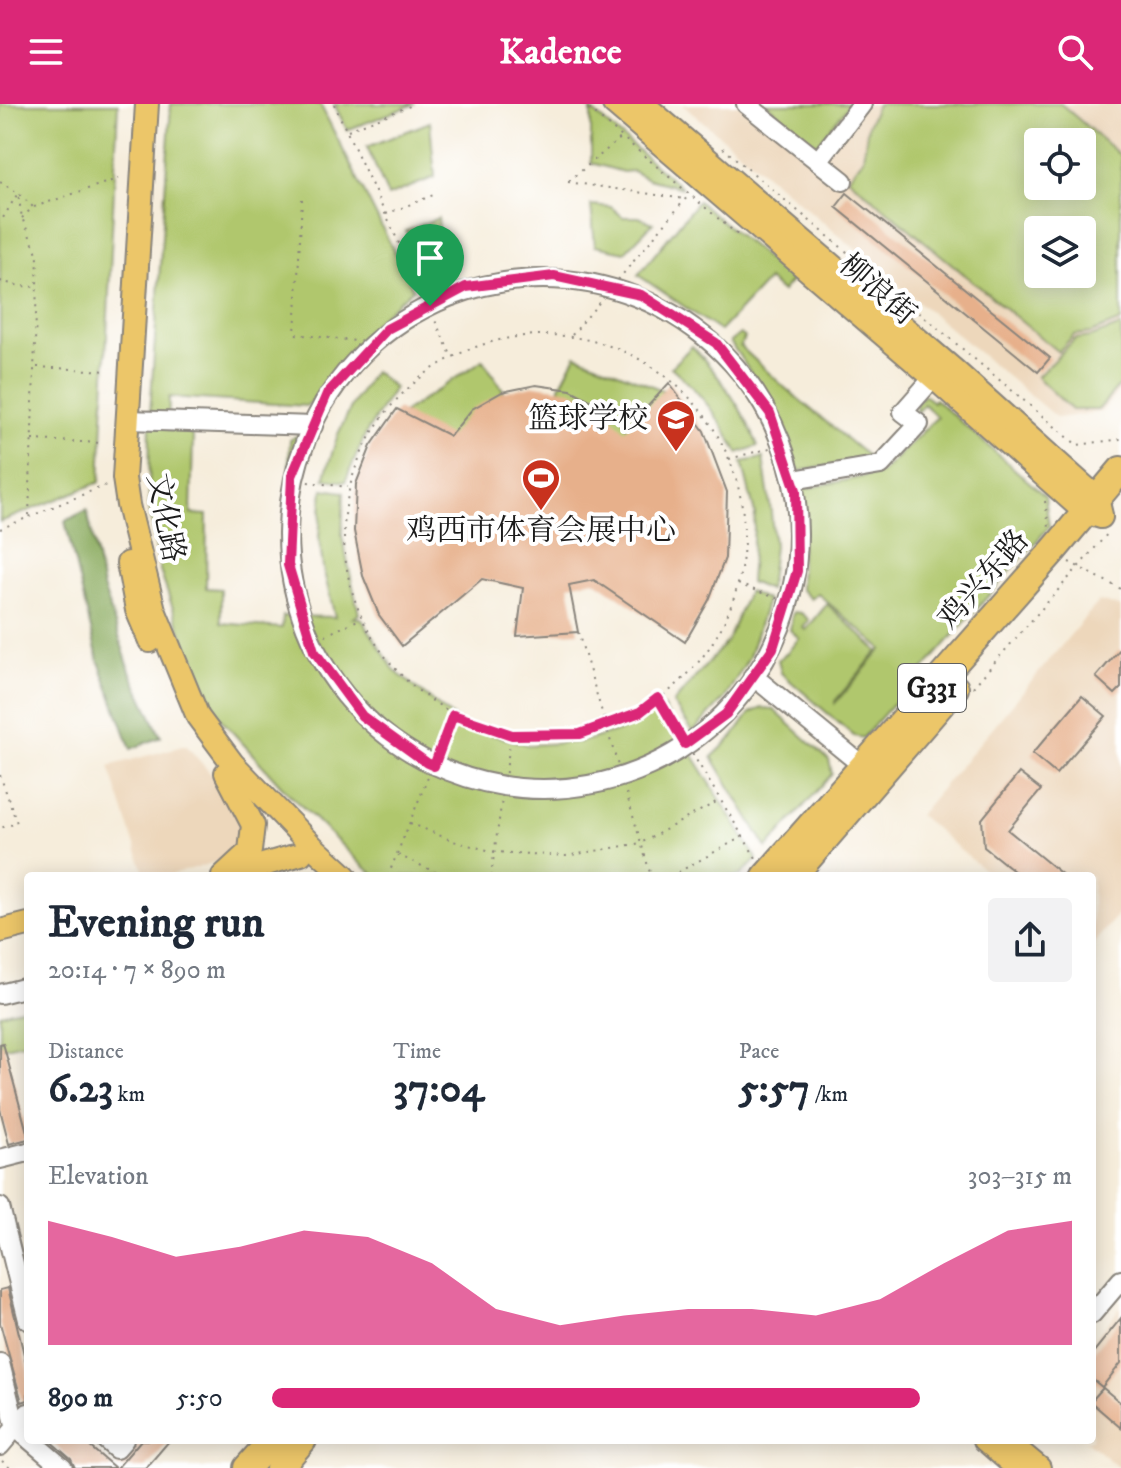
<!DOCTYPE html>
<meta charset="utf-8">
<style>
body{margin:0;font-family:"IM FELL DW Pica","Noto Serif SC",serif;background:#f2f2f3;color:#1f2937;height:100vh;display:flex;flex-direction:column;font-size:30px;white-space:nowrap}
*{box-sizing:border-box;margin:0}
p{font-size:26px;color:#747a83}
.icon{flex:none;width:44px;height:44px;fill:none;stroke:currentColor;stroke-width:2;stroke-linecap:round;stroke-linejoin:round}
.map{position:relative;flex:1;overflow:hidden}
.sheet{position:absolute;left:24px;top:768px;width:1072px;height:572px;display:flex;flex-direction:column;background:#fff;border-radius:8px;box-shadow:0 4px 20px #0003}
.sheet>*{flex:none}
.fabs{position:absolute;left:1024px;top:24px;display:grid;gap:16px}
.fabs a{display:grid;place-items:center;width:72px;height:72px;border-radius:8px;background:#fff;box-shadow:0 4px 20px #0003;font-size:40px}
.pin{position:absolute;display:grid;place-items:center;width:68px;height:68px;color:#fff;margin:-82px -34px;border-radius:50% 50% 50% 0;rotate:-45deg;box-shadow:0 0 8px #0007}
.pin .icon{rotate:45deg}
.round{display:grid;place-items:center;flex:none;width:84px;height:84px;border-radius:8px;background:#f2f2f3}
.head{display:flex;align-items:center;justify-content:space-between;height:136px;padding:0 24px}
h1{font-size:44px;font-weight:700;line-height:60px}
.metrics{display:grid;grid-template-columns:repeat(3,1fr);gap:12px;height:136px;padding:8px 24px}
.metrics div{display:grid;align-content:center}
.metrics b{font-size:40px;font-weight:700}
.metrics small{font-size:22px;font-weight:400}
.metrics p{font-size:22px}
.chart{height:224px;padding:16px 24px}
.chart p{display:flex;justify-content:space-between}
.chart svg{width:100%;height:144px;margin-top:8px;fill:#db2777;opacity:.7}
ul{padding:0 24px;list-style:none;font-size:26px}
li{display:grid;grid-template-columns:128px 96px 1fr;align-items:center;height:60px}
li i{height:20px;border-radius:10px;background:#db2777}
header{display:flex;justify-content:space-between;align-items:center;height:104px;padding:0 24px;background:#db2777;color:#fff;font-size:36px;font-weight:700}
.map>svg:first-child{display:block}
</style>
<header><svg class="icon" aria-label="menu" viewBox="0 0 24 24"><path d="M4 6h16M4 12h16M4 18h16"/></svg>Kadence<svg class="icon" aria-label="search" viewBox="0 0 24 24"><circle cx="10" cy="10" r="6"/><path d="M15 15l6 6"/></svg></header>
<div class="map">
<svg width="1121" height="1364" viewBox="0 0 1121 1364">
<rect width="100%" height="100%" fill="#fff"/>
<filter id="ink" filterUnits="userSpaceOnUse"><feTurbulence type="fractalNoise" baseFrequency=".0125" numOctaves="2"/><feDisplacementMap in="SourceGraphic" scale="16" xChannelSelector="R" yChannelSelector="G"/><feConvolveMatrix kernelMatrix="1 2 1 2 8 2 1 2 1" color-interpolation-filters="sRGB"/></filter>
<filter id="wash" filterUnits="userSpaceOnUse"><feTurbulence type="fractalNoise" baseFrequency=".006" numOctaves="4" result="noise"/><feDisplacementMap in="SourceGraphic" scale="32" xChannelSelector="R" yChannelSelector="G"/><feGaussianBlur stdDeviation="1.8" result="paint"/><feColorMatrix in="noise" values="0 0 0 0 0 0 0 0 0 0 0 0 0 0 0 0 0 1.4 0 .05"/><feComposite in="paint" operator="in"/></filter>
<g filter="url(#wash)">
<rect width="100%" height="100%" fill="#f6eddb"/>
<g fill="#edd7bb" fill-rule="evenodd">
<path d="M 682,0 L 1121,0 L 1121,284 L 1101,308 L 1057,314 ZM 1038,38 L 1082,38 L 1082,82 L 1038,82 ZM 1038,126 L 1082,126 L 1082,170 L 1038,170 Z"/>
<path d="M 1099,497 L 1121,503 L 1121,807 L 1092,841 L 1092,772 L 991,772 L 919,711 Z"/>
<path d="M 186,641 L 237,700 L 248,720 L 240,751 L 167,772 L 145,772 L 109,662 Z"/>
<path d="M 1121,1203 L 1121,1364 L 1119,1364 L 1085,1336 L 1092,1336 L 1092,1238 Z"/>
</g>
<g fill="#b0c76d" stroke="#667244" stroke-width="2" fill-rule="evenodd">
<path d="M 0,0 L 118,0 L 100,378 L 0,418 Z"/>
<path d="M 171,0 L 320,0 L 413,185 L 375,218 L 337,264 L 318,293 L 306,302 L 169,293 L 168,325 L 187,326 L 193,333 L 191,410 L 207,411 L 206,484 L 221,485 L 221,519 L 282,524 L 283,512 L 335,513 L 323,464 L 319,433 L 323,385 L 344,388 L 342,432 L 359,510 L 353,514 L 361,514 L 395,567 L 465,623 L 528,641 L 581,638 L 625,625 L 663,603 L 757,755 L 740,772 L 376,772 L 361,760 L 283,684 L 218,612 L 187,545 L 160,467 L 149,401 L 150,309 Z"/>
<path d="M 334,0 L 415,0 L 347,26 Z"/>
<path d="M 766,0 L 850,0 L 817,41 Z"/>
<path d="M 877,0 L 1061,0 L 1121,52 L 1121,217 L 1091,229 L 1074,231 L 1058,248 L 848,74 L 863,54 L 868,21 ZM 1038,38 L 1082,38 L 1082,82 L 1038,82 ZM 1038,126 L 1082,126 L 1082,170 L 1038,170 Z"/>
<path d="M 591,6 L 682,84 L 648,75 L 633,67 L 623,68 L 591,59 Z"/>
<path d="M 430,18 L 435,73 L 388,92 L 367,43 Z"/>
<path d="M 698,97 L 792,176 L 782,188 L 768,176 L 720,227 L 638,171 Z"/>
<path d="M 591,101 L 611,103 L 623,113 L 639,113 L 653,119 L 625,148 L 595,142 Z"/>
<path d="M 438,114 L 442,150 L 421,158 L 406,127 Z"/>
<path d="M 1121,222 L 1121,280 L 1098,306 L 1072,306 L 1037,273 L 1075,235 L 1091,233 Z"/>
<path d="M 740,230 L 745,234 L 740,242 L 784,283 L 871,355 L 799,367 L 773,302 L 730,238 Z"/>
<path d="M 692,242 C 720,272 743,304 758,342 L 738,349 C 719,313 701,289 671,263 Z"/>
<path d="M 576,251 L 670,289 L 622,336 L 559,309 L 560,282 Z"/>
<path d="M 483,256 L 502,284 L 512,313 L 453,349 L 400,311 Z"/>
<path d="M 374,267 L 394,284 L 366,329 L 345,378 L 324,375 L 338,330 L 352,301 Z"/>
<path d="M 924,291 L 933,298 L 935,295 L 1045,392 L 1049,423 L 863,634 L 854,632 L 781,569 L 778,556 L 787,549 L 799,534 L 790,526 L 793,508 L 801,509 L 809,516 L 803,524 L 806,526 L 827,500 L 878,547 L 835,597 L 835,599 L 882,545 L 817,489 L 811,495 L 800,485 L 803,385 L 881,369 L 937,313 L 924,300 L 916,309 L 916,300 Z"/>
<path d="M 298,331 L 304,337 L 294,462 L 299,491 L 284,491 L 290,336 Z"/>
<path d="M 763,354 L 771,408 L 774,442 L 769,486 L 750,478 L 755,410 L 742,358 Z"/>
<path d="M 748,487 L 767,496 L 749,553 L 725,594 L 693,628 L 673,599 L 728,536 Z"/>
<path d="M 762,604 L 774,606 L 829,656 L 832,670 L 767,744 L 712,653 L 733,633 L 750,609 Z"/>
<path d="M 28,903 L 28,938 L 0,944 L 0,910 Z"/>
</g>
<path fill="#8cac60" stroke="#54643e" stroke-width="2" d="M 87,406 L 103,483 L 130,567 L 161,633 L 131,645 L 98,555 L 65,417 Z"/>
<g id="blocks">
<g fill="#e7b08b">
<path d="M 847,89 L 1050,254 L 1038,268 L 836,103 Z"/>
<path d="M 669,279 L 704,327 L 727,388 L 725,454 L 709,496 L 685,538 L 594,476 L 569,481 L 578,528 L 517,532 L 523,484 L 482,475 L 402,542 L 379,511 L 363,472 L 354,427 L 356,380 L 371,342 L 397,305 L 450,332 L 472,305 L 502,288 L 536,281 L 571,286 L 602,302 L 625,327 Z"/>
<path d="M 1121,544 L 1121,584 L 1115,590 L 1096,573 Z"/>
<path d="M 1082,592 L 1106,612 L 1056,670 L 1032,650 Z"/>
<path d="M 1019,669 L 1041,686 L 1008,726 L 1064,772 L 1020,772 L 984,743 L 982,715 Z"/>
<path d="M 3,939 L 28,1032 L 28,1035 L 9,1040 L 0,1005 L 0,940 Z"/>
<path d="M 8,1184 L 28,1267 L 28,1296 L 22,1298 L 0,1219 L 0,1186 Z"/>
<path d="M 1121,1214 L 1121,1259 L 1102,1283 L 1092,1275 L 1092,1250 Z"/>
<path d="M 1103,1284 L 1121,1299 L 1121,1324 L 1092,1299 L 1092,1296 Z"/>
<path d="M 49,1336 L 82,1336 L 115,1364 L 75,1364 L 71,1355 Z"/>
<path d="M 141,1336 L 170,1336 L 146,1364 L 117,1364 Z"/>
</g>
</g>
</g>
<g filter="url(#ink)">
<use href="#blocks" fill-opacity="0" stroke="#89847c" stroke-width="2"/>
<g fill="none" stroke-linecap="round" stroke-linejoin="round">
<defs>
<g id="minor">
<path d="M 746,0 L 843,77"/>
<path d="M 818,57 L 862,0"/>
<circle cx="543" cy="430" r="255"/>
<path d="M 128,316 L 313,322"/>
<path d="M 793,376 L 881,361 L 919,320 L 903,308 L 933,274"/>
<path d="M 753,572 L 863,662"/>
<path d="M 0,890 L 28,883"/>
<path d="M 0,1055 L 28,1048"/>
<path d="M 0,1103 L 28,1216"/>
<path d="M 1092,1210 L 1121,1176"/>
<path d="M 0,1259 L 16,1324 L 28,1334"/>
<path d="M 30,1336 L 63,1364"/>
<path d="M 106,1336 L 116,1345 L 124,1336"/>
<path d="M 0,1342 L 28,1309"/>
</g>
<g id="major">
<path d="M 147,0 L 124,374 L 128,401 L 154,506 L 198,613 L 233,660 L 312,742 L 345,772"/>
<path d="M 614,0 L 942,281 L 1085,408 L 1101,413"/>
<path d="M 643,0 L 955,267 L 1097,394 L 1101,411"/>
<path d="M 128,459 L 137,506 L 150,537"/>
<path d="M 223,772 L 250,747 L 253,721 L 226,669"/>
<path d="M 225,772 L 301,750"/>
<path d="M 0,827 L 28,820"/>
<path d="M 985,1336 L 1017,1364"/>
<path d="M 1009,1339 L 1039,1364"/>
</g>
<g id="highway">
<path d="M 766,772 L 1053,447 L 1121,366"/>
<path d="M 793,772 L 955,584"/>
<path d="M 247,1364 L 272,1336"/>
<path d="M 279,1364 L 303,1336"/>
</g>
</defs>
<use href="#minor" stroke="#89847c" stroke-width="22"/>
<use href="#major" stroke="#89847c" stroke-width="26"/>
<use href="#highway" stroke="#89847c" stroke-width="30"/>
<g stroke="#89847c" stroke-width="2" stroke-dasharray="2 6" stroke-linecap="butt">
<path d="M 334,0 L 452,253"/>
<path d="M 583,0 L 739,132"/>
<path d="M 348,26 L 415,0"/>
<path d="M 723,44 L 1077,341 L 1121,335"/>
<path d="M 569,77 L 622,33"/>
<path d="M 0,78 L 18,89 L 0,119"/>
<path d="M 568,78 L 685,95"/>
<path d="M 302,95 L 295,230 L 374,239"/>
<path d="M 34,103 L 120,74"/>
<path d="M 386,110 L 436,90"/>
<path d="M 22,114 L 33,103 L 18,89 L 22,114 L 38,151 L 29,412"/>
<path d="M 0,177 L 20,182 L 37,183"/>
<circle cx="544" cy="431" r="200"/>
<path d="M 572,231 L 688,92"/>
<path d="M 37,263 L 108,267"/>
<path d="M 32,336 L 103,339"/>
<path d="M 729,355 L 781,341"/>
<path d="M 292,376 L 348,383"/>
<path d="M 1045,397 L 1049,423"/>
<path d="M 0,425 L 106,381"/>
<path d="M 1069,458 L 1121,485"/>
<path d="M 738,480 L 787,498"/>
<path d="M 578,528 L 651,772"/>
<path d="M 311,538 L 360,515"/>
<path d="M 973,583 L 1109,428"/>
<path d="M 659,595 L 756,754"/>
<path d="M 0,671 L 17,719 L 0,724"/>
<path d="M 410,719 L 453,737 L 495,748 L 566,752 L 641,739 L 720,696"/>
<path d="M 398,751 L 444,772"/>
<path d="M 388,772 L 452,614"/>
<path d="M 491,772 L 511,632"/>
<path d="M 671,772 L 742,733"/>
<path d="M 2,1357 L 10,1364"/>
</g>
<use href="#minor" stroke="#fff" stroke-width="18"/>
<use href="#major" stroke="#ecc669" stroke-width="22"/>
<use href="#highway" stroke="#ecc669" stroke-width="26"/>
</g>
</g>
<g fill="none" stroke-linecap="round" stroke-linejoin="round" filter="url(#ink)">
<defs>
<path id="route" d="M 554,172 L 641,191 L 716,239 L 770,309 L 796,386 L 797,467 L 773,544 L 726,610 L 685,640 L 658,594 L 640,608 L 580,630 L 512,631 L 453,611 L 434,662 L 427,659 L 362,612 L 314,547 L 288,461 L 292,372 L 327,290 L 387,225 L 466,183 Z"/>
</defs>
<use href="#route" stroke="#fff" stroke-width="16"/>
<use href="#route" stroke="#db2777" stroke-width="10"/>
</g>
<defs>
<symbol id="school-pin" viewBox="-11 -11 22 30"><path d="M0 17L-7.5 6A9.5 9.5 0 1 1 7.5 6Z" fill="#c8321e" stroke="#fff"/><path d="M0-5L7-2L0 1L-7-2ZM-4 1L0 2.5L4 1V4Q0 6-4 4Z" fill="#fff"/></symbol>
<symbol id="stadium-pin" viewBox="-11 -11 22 30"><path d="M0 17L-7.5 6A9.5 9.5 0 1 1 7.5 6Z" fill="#c8321e" stroke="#fff"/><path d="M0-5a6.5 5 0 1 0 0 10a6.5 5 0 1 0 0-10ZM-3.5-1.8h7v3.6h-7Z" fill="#fff"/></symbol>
</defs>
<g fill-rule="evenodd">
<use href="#school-pin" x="654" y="293" width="44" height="60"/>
<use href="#stadium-pin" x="519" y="352" width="44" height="60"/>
</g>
<g text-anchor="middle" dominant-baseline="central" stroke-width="8" stroke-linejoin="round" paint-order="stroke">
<rect fill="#fff" stroke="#606060" stroke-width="2" x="898" y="560" width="68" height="48" rx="6"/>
<g font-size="28" font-weight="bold" fill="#1c1c1c">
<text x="932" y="584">G331</text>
</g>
<g font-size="30" fill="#1c1c1c" stroke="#fff">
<text transform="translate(877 186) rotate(41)">柳浪街</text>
<text transform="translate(165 414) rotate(79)">文化路</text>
<text transform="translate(984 476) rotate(-49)">鸡兴东路</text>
</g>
<g font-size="30" fill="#1c1c1c" stroke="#fff" text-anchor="end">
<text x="648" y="315">篮球学校</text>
<text x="541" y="427" text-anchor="middle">鸡西市体育会展中心</text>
</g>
</g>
</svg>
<div class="fabs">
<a><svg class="icon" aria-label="locate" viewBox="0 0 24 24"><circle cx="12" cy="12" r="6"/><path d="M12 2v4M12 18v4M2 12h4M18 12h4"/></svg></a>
<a><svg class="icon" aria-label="layers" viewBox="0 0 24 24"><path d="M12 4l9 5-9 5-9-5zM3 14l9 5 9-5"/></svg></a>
</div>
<div class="pin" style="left:430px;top:202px;background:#1e9e55"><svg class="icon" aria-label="arrive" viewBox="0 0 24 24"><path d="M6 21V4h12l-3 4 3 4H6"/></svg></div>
<section class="sheet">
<div class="head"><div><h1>Evening run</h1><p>20:14 · 7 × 890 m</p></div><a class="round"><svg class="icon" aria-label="share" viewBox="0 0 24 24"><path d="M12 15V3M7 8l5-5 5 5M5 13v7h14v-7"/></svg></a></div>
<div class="metrics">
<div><p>Distance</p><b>6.23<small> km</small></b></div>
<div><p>Time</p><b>37:04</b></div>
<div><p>Pace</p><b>5:57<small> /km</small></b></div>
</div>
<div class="chart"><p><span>Elevation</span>303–315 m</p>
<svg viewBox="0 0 160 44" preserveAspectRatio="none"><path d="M0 44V6L10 11L20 17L30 14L40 9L50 11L60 19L70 33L80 38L90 35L100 33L110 33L120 35L130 30L140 19L150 9L160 6V44z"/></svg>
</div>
<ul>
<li><b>890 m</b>5:50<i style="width:81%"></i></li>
</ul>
</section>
</div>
